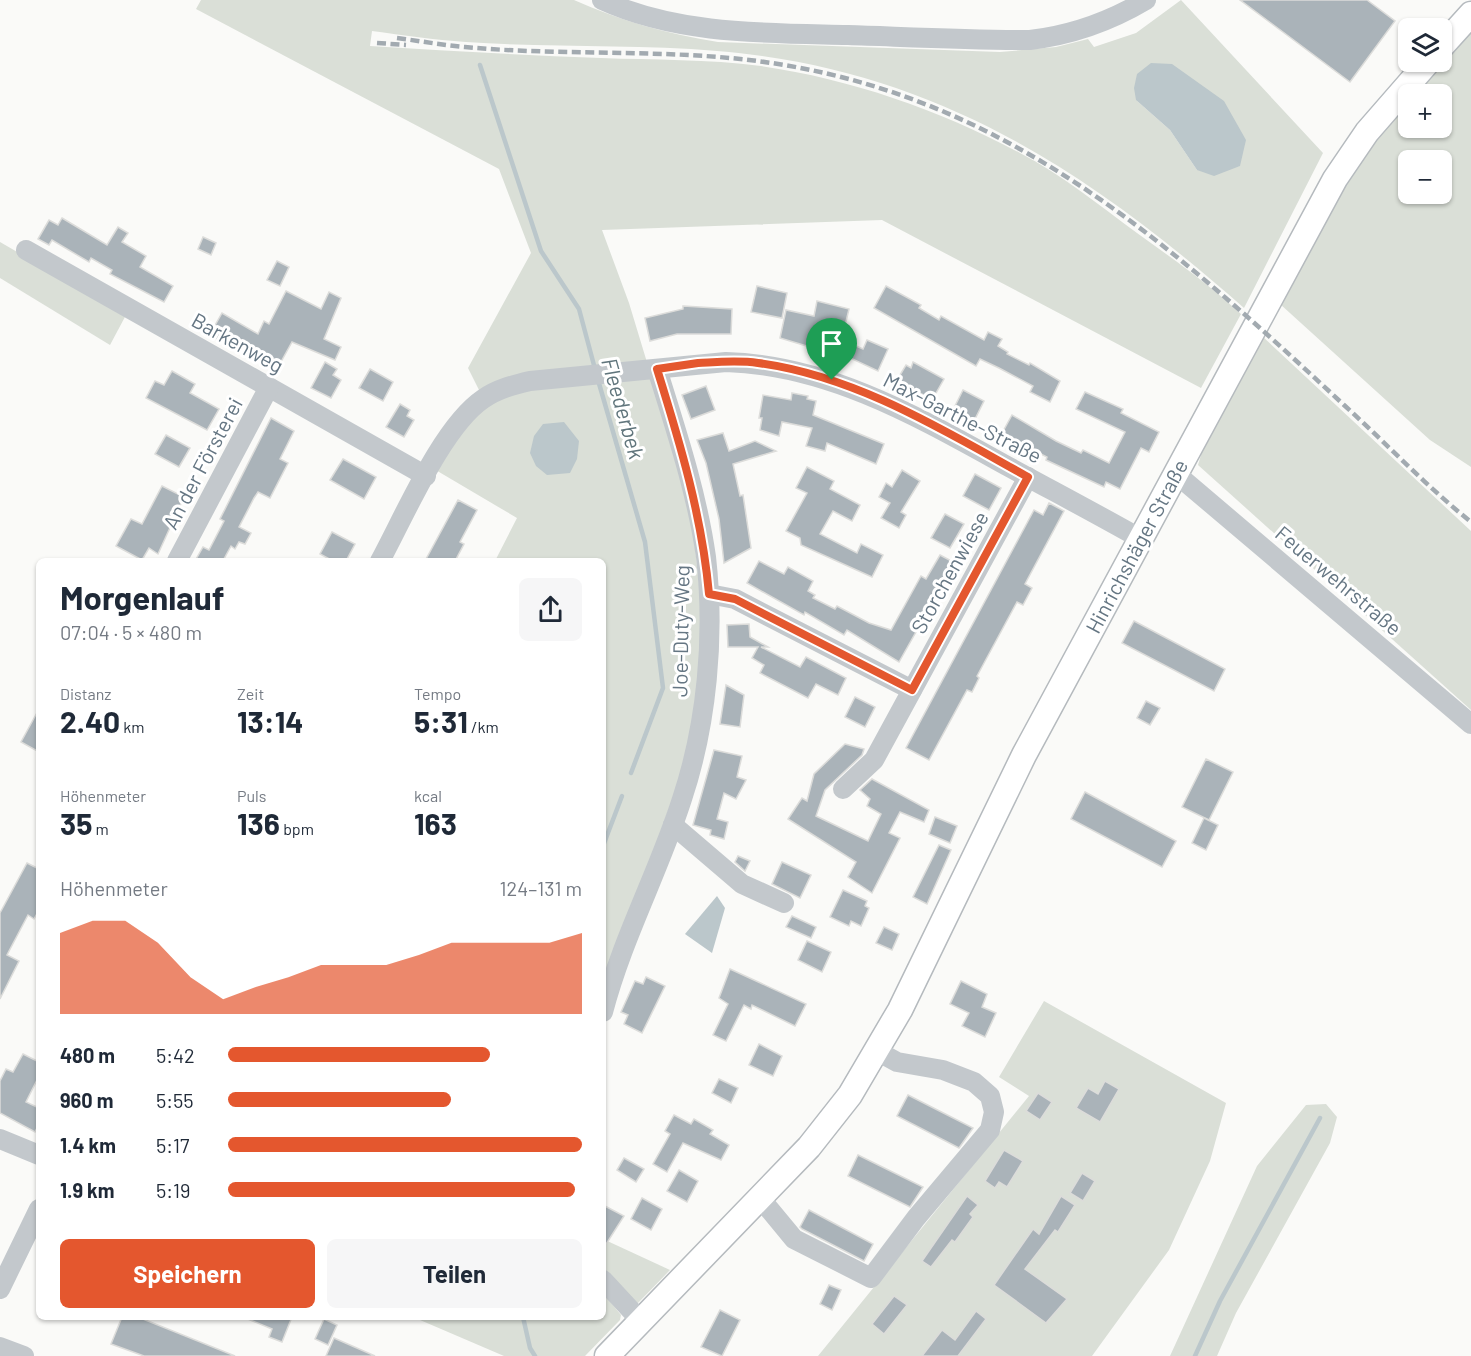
<!DOCTYPE html>
<html lang="de">
<meta charset="utf-8">
<style>
body{margin:0;font-family:Barlow,sans-serif;background:#f6f6f7;color:#1f2937;height:100vh;display:flex;flex-direction:column;font-size:22px;white-space:nowrap}
*{box-sizing:border-box;margin:0}
p{font-size:20px;color:#747a83}
.icon{flex:none;width:33px;height:33px;fill:none;stroke:currentColor;stroke-width:2;stroke-linecap:round;stroke-linejoin:round}
.map{position:relative;flex:1;overflow:hidden}
.drawer{position:absolute;left:36px;top:558px;width:570px;height:762px;display:flex;flex-direction:column;background:#fff;border-radius:9px;box-shadow:0 2px 4px #0004}
.drawer>*{flex:none}
.buttons{position:absolute;left:1398px;top:18px;display:grid;gap:12px}
.buttons a{display:grid;place-items:center;width:54px;height:54px;border-radius:9px;background:#fff;box-shadow:0 2px 4px #0004;font-size:30px}
.pin{position:absolute;display:grid;place-items:center;width:51px;height:51px;color:#fff;margin:-62px -26px;border-radius:50% 50% 50% 0;rotate:-45deg;box-shadow:0 0 6px #0007}
.pin .icon{rotate:45deg}
.round{display:grid;place-items:center;flex:none;width:63px;height:63px;border-radius:9px;background:#f6f6f7}
.headline{display:flex;align-items:center;justify-content:space-between;height:102px;padding:0 24px}
h1{font-size:33px;font-weight:700;line-height:45px}
.metrics{display:grid;grid-template-columns:repeat(3,1fr);gap:9px;height:102px;padding:6px 24px}
.metrics div{display:grid;align-content:center}
.metrics b{font-size:30px;font-weight:700}
.metrics small{font-size:16px;font-weight:400}
.metrics p{font-size:16px}
.chart{height:168px;padding:12px 24px}
.chart p{display:flex;justify-content:space-between}
.chart svg{width:100%;height:108px;margin-top:6px;fill:#e4572e;opacity:.7}
.action{display:flex;gap:12px;margin-top:auto;padding:12px 24px}
.action a{flex:1;height:69px;border-radius:9px;background:#e4572e;color:#fff;font-size:24px;font-weight:700;line-height:69px;text-align:center}
.action a+a{background:#f6f6f7;color:#1f2937}
ul{padding:0 24px;list-style:none;font-size:20px}
li{display:grid;grid-template-columns:96px 72px 1fr;align-items:center;height:45px}
li i{height:15px;border-radius:8px;background:#e4572e}
.map>svg:first-child{display:block}
</style>
<div class="map">
<svg width="1471" height="1356" viewBox="0 0 1471 1356">
<rect width="100%" height="100%" fill="#fafaf8"/>
<g fill="#dadfd7" fill-rule="evenodd">
<path d="M 201,0 L 574,0 C 621,21 668,34 718,42 L 1000,52 L 1056,47 L 1088,39 L 1094,47 L 1136,33 L 1181,0 L 1323,153 L 1244,308 C 1086,169 933,69 717,51 C 634,44 549,48 466,42 C 434,40 403,35 372,31 L 370,46 C 447,51 524,55 601,58 C 654,60 708,59 761,66 C 851,79 940,110 1020,153 C 1062,175 1099,205 1137,233 C 1173,259 1209,284 1241,314 L 1201,388 L 882,220 L 602,230 L 629,303 L 679,468 L 694,538 L 701,604 L 700,673 L 685,764 L 603,990 L 603,561 L 495,561 L 517,518 L 434,469 L 485,402 L 468,368 L 531,253 L 499,169 L 196,9 ZM 1136,100 L 1240,166 L 1197,170 L 1170,130 Z"/>
<path d="M 1471,24 L 1471,467 L 1430,440 L 1280,304 L 1343,185 L 1408,96 L 1408,128 L 1442,128 L 1442,94 L 1409,94 L 1438,62 L 1442,62 L 1442,58 ZM 1408,160 L 1442,160 L 1442,194 L 1408,194 Z"/>
<path d="M 0,242 L 126,315 L 110,345 L 0,278 Z"/>
<path d="M 1262,336 L 1471,531 L 1471,710 L 1198,465 L 1203,448 Z"/>
<path d="M 1044,1001 L 1226,1103 L 1210,1161 L 1169,1250 L 1092,1356 L 818,1356 L 1029,1096 L 999,1077 Z"/>
<path d="M 1326,1104 L 1337,1117 L 1330,1143 L 1236,1313 L 1217,1356 L 1170,1356 L 1257,1166 L 1306,1105 Z"/>
<path d="M 603,1239 L 670,1270 L 637,1304 L 603,1274 Z"/>
<path d="M 603,1293 L 621,1315 L 620,1320 L 585,1356 L 504,1356 L 413,1317 L 603,1317 Z"/>
</g>
<g fill="#bbc7cb">
<path d="M 1151,63 L 1172,64 L 1224,101 L 1246,140 L 1240,166 L 1214,176 L 1197,170 L 1170,130 L 1136,100 L 1134,88 L 1137,74 Z"/>
<path d="M 564,422 L 579,441 L 577,459 L 570,473 L 547,475 L 536,466 L 530,453 L 534,436 L 543,424 Z"/>
<path d="M 717,896 L 725,908 L 712,953 L 685,934 Z"/>
</g>
<g fill="none" stroke-linecap="round" stroke-linejoin="round">
<g stroke="#bbc7cb" stroke-width="4.5">
<path d="M 480,65 L 541,251 L 579,309 L 595,369"/>
<path d="M 598,380 L 645,542 L 663,688 L 631,773"/>
<path d="M 603,846 L 622,796"/>
<path d="M 523,1317 L 530,1348 L 535,1356"/>
<path d="M 1195,1356 L 1220,1301 L 1320,1118"/>
</g>
</g>
<g fill="#aab3b9" stroke="#dcdcda" stroke-width="1.5">
<path d="M 1240,0 L 1367,0 L 1395,21 L 1350,82 Z"/>
<path d="M 62,218 L 107,245 L 118,227 L 128,233 L 122,242 L 146,256 L 140,267 L 173,286 L 164,302 L 110,274 L 112,270 L 91,258 L 89,262 L 52,240 L 49,245 L 38,239 L 49,220 L 58,225 Z"/>
<path d="M 203,237 L 216,243 L 211,255 L 198,249 Z"/>
<path d="M 277,261 L 289,267 L 280,286 L 267,280 Z"/>
<path d="M 757,286 L 787,293 L 782,318 L 751,312 Z"/>
<path d="M 886,286 L 921,305 L 919,308 L 939,320 L 941,316 L 984,340 L 988,332 L 1002,339 L 998,346 L 1008,352 L 1007,354 L 1029,365 L 1030,363 L 1060,381 L 1050,402 L 1030,392 L 1033,386 L 999,368 L 980,359 L 976,366 L 874,308 Z"/>
<path d="M 286,291 L 321,309 L 329,292 L 341,298 L 324,339 L 341,347 L 335,360 L 292,342 L 277,369 L 209,336 L 222,313 L 258,334 L 264,321 L 269,324 Z"/>
<path d="M 817,301 L 849,309 L 839,351 L 821,347 L 820,350 L 780,338 L 786,310 L 814,316 Z"/>
<path d="M 683,306 L 732,309 L 731,334 L 677,334 L 650,341 L 645,318 L 683,309 Z"/>
<path d="M 867,340 L 888,349 L 878,371 L 848,357 L 854,345 L 863,349 Z"/>
<path d="M 325,362 L 337,369 L 333,375 L 341,380 L 331,398 L 311,388 Z"/>
<path d="M 913,362 L 944,379 L 932,400 L 897,380 L 906,365 L 911,368 Z"/>
<path d="M 370,369 L 393,382 L 383,401 L 359,388 Z"/>
<path d="M 172,371 L 195,384 L 190,393 L 219,409 L 207,430 L 146,398 L 155,381 L 164,385 Z"/>
<path d="M 706,386 L 715,410 L 691,419 L 682,395 Z"/>
<path d="M 963,390 L 984,401 L 974,421 L 953,410 Z"/>
<path d="M 1085,392 L 1123,409 L 1121,413 L 1159,432 L 1149,452 L 1141,448 L 1120,489 L 1106,482 L 1104,487 L 1046,460 L 1047,457 L 1022,444 L 1021,446 L 1001,435 L 1012,415 L 1056,441 L 1081,453 L 1083,450 L 1109,463 L 1125,432 L 1076,409 Z"/>
<path d="M 792,393 L 808,396 L 807,399 L 816,401 L 813,415 L 884,444 L 876,464 L 827,443 L 825,451 L 806,446 L 812,428 L 782,422 L 779,436 L 760,430 L 762,418 L 759,418 L 763,395 L 791,400 Z"/>
<path d="M 400,404 L 410,410 L 407,416 L 414,420 L 404,437 L 386,427 Z"/>
<path d="M 271,418 L 294,431 L 280,459 L 288,463 L 270,498 L 258,492 L 254,498 L 239,527 L 251,533 L 245,544 L 239,542 L 235,549 L 231,546 L 224,559 L 228,561 L 195,561 L 203,547 L 209,550 L 224,521 L 220,519 Z"/>
<path d="M 723,433 L 729,451 L 755,441 L 776,451 L 733,464 L 740,496 L 743,495 L 751,548 L 724,563 L 719,519 L 706,463 L 697,440 Z"/>
<path d="M 166,435 L 190,448 L 179,467 L 155,454 Z"/>
<path d="M 343,459 L 376,477 L 364,499 L 330,480 Z"/>
<path d="M 807,467 L 834,481 L 830,489 L 860,505 L 852,521 L 833,511 L 820,534 L 857,553 L 861,544 L 883,555 L 872,577 L 801,545 L 800,538 L 786,531 L 807,493 L 796,488 Z"/>
<path d="M 902,470 L 920,481 L 901,512 L 906,515 L 899,528 L 881,518 L 890,503 L 879,497 L 886,483 L 892,487 Z"/>
<path d="M 975,474 L 1001,488 L 989,510 L 963,496 Z"/>
<path d="M 162,486 L 184,497 L 158,554 L 149,548 L 142,560 L 116,546 L 131,519 L 142,524 Z"/>
<path d="M 458,500 L 477,510 L 460,542 L 464,544 L 455,561 L 425,561 Z"/>
<path d="M 1049,503 L 1064,511 L 1025,584 L 1032,588 L 1023,605 L 1017,602 L 977,676 L 979,678 L 972,692 L 967,690 L 929,760 L 906,748 L 1034,510 L 1043,515 Z"/>
<path d="M 945,514 L 964,524 L 950,548 L 931,538 Z"/>
<path d="M 332,532 L 355,544 L 346,561 L 333,561 L 320,554 Z"/>
<path d="M 940,555 L 959,565 L 937,604 L 934,602 L 920,625 L 899,662 L 847,630 L 844,635 L 805,612 L 804,615 L 747,583 L 759,561 L 784,574 L 788,567 L 813,581 L 808,591 L 815,595 L 813,598 L 835,609 L 837,606 L 869,623 L 891,630 L 921,576 L 926,579 Z"/>
<path d="M 1134,621 L 1225,669 L 1214,691 L 1122,643 Z"/>
<path d="M 749,624 L 750,637 L 768,647 L 761,647 L 800,667 L 806,657 L 846,678 L 838,695 L 816,684 L 808,698 L 760,673 L 764,665 L 752,658 L 758,647 L 728,647 L 727,625 Z"/>
<path d="M 726,685 L 744,695 L 740,727 L 720,724 Z"/>
<path d="M 855,697 L 875,707 L 865,727 L 845,717 Z"/>
<path d="M 1146,701 L 1160,708 L 1150,725 L 1137,718 Z"/>
<path d="M 39,709 L 39,752 L 21,742 Z"/>
<path d="M 845,744 L 864,749 L 862,755 L 825,790 L 816,816 L 868,841 L 881,814 L 867,806 L 870,799 L 860,790 L 872,779 L 929,810 L 924,822 L 900,812 L 889,833 L 900,838 L 872,893 L 848,877 L 856,862 L 788,819 L 802,798 L 807,801 L 814,774 Z"/>
<path d="M 714,750 L 742,756 L 737,777 L 746,780 L 736,799 L 724,793 L 717,819 L 728,822 L 724,839 L 710,835 L 711,830 L 693,825 Z"/>
<path d="M 1206,759 L 1233,772 L 1209,820 L 1182,807 Z"/>
<path d="M 1085,792 L 1176,841 L 1162,867 L 1071,819 Z"/>
<path d="M 935,817 L 957,826 L 950,843 L 929,834 Z"/>
<path d="M 1204,818 L 1218,825 L 1206,850 L 1192,843 Z"/>
<path d="M 939,845 L 951,850 L 927,904 L 913,897 Z"/>
<path d="M 738,856 L 750,861 L 745,871 L 735,862 Z"/>
<path d="M 782,862 L 811,875 L 800,898 L 772,884 Z"/>
<path d="M 27,863 L 39,869 L 39,910 L 34,919 L 28,915 L 7,955 L 19,961 L 0,999 L 0,913 Z"/>
<path d="M 843,890 L 867,901 L 865,906 L 869,908 L 861,926 L 851,921 L 849,926 L 830,917 Z"/>
<path d="M 792,916 L 816,927 L 811,938 L 786,927 Z"/>
<path d="M 884,927 L 899,934 L 892,950 L 876,943 Z"/>
<path d="M 807,941 L 831,952 L 822,972 L 798,960 Z"/>
<path d="M 730,969 L 806,1004 L 795,1026 L 752,1005 L 751,1009 L 744,1005 L 726,1041 L 713,1035 L 728,1004 L 719,998 Z"/>
<path d="M 646,977 L 665,986 L 642,1033 L 624,1024 L 628,1015 L 621,1012 L 635,981 L 643,984 Z"/>
<path d="M 961,981 L 987,994 L 982,1007 L 996,1013 L 985,1037 L 962,1026 L 969,1013 L 950,1004 Z"/>
<path d="M 759,1044 L 782,1056 L 773,1076 L 749,1065 Z"/>
<path d="M 23,1054 L 39,1062 L 39,1076 L 26,1102 L 39,1108 L 39,1124 L 35,1132 L 0,1113 L 0,1081 L 6,1069 L 13,1072 Z"/>
<path d="M 719,1079 L 738,1088 L 731,1103 L 712,1093 Z"/>
<path d="M 1105,1081 L 1119,1089 L 1100,1122 L 1076,1108 L 1088,1088 L 1098,1094 Z"/>
<path d="M 1038,1093 L 1052,1102 L 1040,1120 L 1026,1111 Z"/>
<path d="M 908,1095 L 973,1128 L 959,1148 L 897,1116 Z"/>
<path d="M 674,1115 L 691,1124 L 694,1119 L 713,1130 L 710,1134 L 729,1145 L 721,1160 L 683,1143 L 667,1172 L 653,1164 L 670,1134 L 665,1131 Z"/>
<path d="M 1004,1150 L 1023,1161 L 1007,1187 L 999,1182 L 995,1188 L 985,1181 Z"/>
<path d="M 858,1155 L 923,1187 L 910,1207 L 848,1176 Z"/>
<path d="M 624,1158 L 644,1169 L 636,1182 L 617,1170 Z"/>
<path d="M 679,1170 L 698,1181 L 687,1202 L 667,1191 Z"/>
<path d="M 1082,1173 L 1095,1181 L 1083,1201 L 1070,1193 Z"/>
<path d="M 967,1196 L 978,1205 L 970,1214 L 973,1217 L 955,1242 L 952,1240 L 931,1267 L 922,1261 Z"/>
<path d="M 1061,1196 L 1075,1205 L 1058,1232 L 1055,1230 L 1025,1269 L 1067,1299 L 1046,1323 L 994,1285 L 1033,1229 L 1039,1234 Z"/>
<path d="M 642,1198 L 662,1209 L 651,1230 L 631,1219 Z"/>
<path d="M 603,1205 L 624,1216 L 603,1249 Z"/>
<path d="M 809,1210 L 873,1244 L 864,1261 L 802,1229 L 800,1227 Z"/>
<path d="M 829,1285 L 841,1290 L 832,1310 L 820,1304 Z"/>
<path d="M 894,1296 L 907,1305 L 884,1334 L 872,1324 Z"/>
<path d="M 720,1310 L 740,1320 L 722,1356 L 701,1347 Z"/>
<path d="M 976,1311 L 986,1319 L 958,1356 L 922,1356 L 942,1330 L 955,1340 Z"/>
<path d="M 122,1317 L 138,1317 L 235,1356 L 144,1356 L 111,1344 Z"/>
<path d="M 243,1317 L 292,1317 L 282,1342 L 269,1337 L 272,1329 Z"/>
<path d="M 324,1319 L 337,1325 L 328,1345 L 315,1339 Z"/>
<path d="M 334,1338 L 375,1356 L 326,1356 Z"/>
</g>
<g fill="none" stroke-linecap="round" stroke-linejoin="round">
<defs>
<g id="major">
<path d="M 1442,46 L 1471,14"/>
<path d="M 607,1356 L 809,1147 L 850,1095 L 900,1010 L 1024,755 L 1335,179 L 1367,132 L 1428,62"/>
</g>
</defs>
<use href="#major" stroke="#b5babe" stroke-width="27"/>
<g stroke="#c3c8cc" stroke-width="20">
<path d="M 602,0 C 678,35 766,33 848,35 C 909,37 970,40 1030,40 C 1073,35 1109,22 1146,0"/>
<path d="M 26,250 L 426,476"/>
<path d="M 1175,473 L 1471,724"/>
<path d="M 177,561 L 269,387"/>
<path d="M 380,561 C 405,515 442,427 483,399 C 497,389 513,385 530,381 L 726,362 C 830,365 920,418 1009,467 C 1053,491 1097,514 1141,539"/>
<path d="M 709,594 L 735,599 L 912,690"/>
<path d="M 843,789 L 874,760 L 1028,477"/>
<path d="M 673,825 L 742,884 L 784,903"/>
<path d="M 603,1012 C 622,939 659,871 682,799 C 707,724 715,636 706,557 C 697,493 676,430 657,369"/>
<path d="M 0,1139 L 39,1155"/>
<path d="M 760,1198 L 794,1239 L 871,1278 L 916,1218 L 990,1130 L 994,1112 L 990,1096 L 974,1082 L 943,1070 L 897,1062 L 877,1051"/>
<path d="M 603,1280 L 641,1321"/>
<path d="M 0,1289 L 39,1209"/>
<path d="M 0,1347 L 24,1356"/>
</g>
<use href="#major" stroke="#fff" stroke-width="24"/>
<g stroke="#a2aab0" stroke-width="4.5" stroke-dasharray="9 4.5" stroke-linecap="butt">
<path d="M 397,38 C 420,41 442,45 465,47 C 571,57 679,47 784,65 C 1017,104 1177,250 1344,405 C 1386,443 1426,486 1471,522"/>
<path d="M 377,43 L 406,45"/>
</g>
</g>
<g fill="none" stroke-linecap="round" stroke-linejoin="round">
<defs>
<path id="route" d="M 698,363 C 718,362 738,360 758,363 C 856,376 943,430 1028,477 L 912,690 L 735,599 L 709,594 C 702,516 680,443 657,369 Z"/>
</defs>
<use href="#route" stroke="#fff" stroke-width="12"/>
<use href="#route" stroke="#e4572e" stroke-width="8"/>
</g>
<g text-anchor="middle" dominant-baseline="central" stroke-width="6" stroke-linejoin="round" paint-order="stroke">
<g font-size="21" fill="#657683" stroke="#fff">
<text transform="translate(238 342) rotate(29)">Barkenweg</text>
<text transform="translate(963 417) rotate(27)">Max-Garthe-Straße</text>
<text transform="translate(202 463) rotate(-62)">An der Försterei</text>
<text transform="translate(1136 546) rotate(-62)">Hinrichshäger Straße</text>
<text transform="translate(949 572) rotate(-61)">Storchenwiese</text>
<text transform="translate(1339 580) rotate(40)">Feuerwehrstraße</text>
<text transform="translate(680 631) rotate(-89)">Joe-Duty-Weg</text>
</g>
<g font-size="22" font-style="italic" fill="#60757c" stroke="#fff">
<text transform="translate(624 408) rotate(74)">Fleederbek</text>
</g>
</g>
</svg>
<div class="buttons">
<a><svg class="icon" aria-label="layers" viewBox="0 0 24 24"><path d="M12 4l9 5-9 5-9-5zM3 14l9 5 9-5"/></svg></a>
<a>+</a>
<a>−</a>
</div>
<div class="pin" style="left:832px;top:380px;background:#1e9e55"><svg class="icon" aria-label="arrive" viewBox="0 0 24 24"><path d="M6 21V4h12l-3 4 3 4H6"/></svg></div>
<section class="drawer">
<div class="headline"><div><h1>Morgenlauf</h1><p>07:04 · 5 × 480 m</p></div><a class="round"><svg class="icon" aria-label="share" viewBox="0 0 24 24"><path d="M12 15V3M7 8l5-5 5 5M5 13v7h14v-7"/></svg></a></div>
<div class="metrics">
<div><p>Distanz</p><b>2.40<small> km</small></b></div>
<div><p>Zeit</p><b>13:14</b></div>
<div><p>Tempo</p><b>5:31<small> /km</small></b></div>
</div>
<div class="metrics">
<div><p>Höhenmeter</p><b>35<small> m</small></b></div>
<div><p>Puls</p><b>136<small> bpm</small></b></div>
<div><p>kcal</p><b>163</b></div>
</div>
<div class="chart"><p><span>Höhenmeter</span>124–131 m</p>
<svg viewBox="0 0 160 44" preserveAspectRatio="none"><path d="M0 44V11L10 6L20 6L30 15L40 29L50 38L60 33L70 29L80 24L90 24L100 24L110 20L120 15L130 15L140 15L150 15L160 11V44z"/></svg>
</div>
<ul>
<li><b>480 m</b>5:42<i style="width:74%"></i></li>
<li><b>960 m</b>5:55<i style="width:63%"></i></li>
<li><b>1.4 km</b>5:17<i style="width:100%"></i></li>
<li><b>1.9 km</b>5:19<i style="width:98%"></i></li>
</ul>
<div class="action"><a>Speichern</a><a>Teilen</a></div>
</section>
</div>
